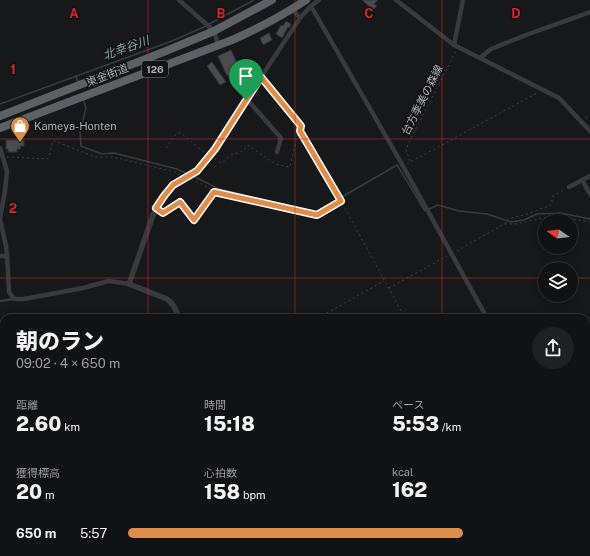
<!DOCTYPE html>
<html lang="ja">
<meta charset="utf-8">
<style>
body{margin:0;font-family:"Public Sans","Noto Sans JP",sans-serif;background:#1e2021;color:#f1f3f6;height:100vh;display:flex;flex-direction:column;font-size:15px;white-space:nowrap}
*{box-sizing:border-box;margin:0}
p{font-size:13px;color:#9c9ea0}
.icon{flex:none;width:22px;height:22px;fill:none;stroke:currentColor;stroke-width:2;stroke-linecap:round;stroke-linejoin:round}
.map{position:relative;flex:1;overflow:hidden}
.side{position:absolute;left:0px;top:314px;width:590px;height:242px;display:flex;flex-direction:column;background:#111213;border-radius:12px 12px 0 0;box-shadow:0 2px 10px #0003,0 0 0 1px #303233}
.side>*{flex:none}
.needle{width:26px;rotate:284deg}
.controls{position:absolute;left:538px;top:214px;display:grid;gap:8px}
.controls a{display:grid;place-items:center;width:40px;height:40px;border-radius:50%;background:#111213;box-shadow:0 2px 10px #0003,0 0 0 1px #303233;font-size:20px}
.pin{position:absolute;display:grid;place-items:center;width:34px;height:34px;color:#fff;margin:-41px -17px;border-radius:50% 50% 50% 0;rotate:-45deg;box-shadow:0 0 4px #0007}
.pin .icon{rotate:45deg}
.round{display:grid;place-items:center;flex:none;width:42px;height:42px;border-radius:21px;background:#1e2021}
.summary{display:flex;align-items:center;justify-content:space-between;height:68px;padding:0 16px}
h1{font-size:22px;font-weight:800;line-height:30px}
.figures{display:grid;grid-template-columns:repeat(3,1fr);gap:6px;height:68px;padding:4px 16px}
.figures div{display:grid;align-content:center}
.figures b{font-size:20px;font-weight:800}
.figures small{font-size:11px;font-weight:400}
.figures p{font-size:11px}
ul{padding:0 16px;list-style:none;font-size:13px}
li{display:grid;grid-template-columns:64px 48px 1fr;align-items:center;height:30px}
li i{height:10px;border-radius:5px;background:#de8e4a}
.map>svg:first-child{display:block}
</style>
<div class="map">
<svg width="590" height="556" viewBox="0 0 590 556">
<rect width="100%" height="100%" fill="#171819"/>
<path fill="#262d26" d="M 0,334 L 4,334 L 4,414 L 0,410 Z"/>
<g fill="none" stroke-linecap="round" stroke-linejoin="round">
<g stroke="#343e43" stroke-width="1.5">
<path d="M 209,24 L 254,0"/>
<path d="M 76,76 L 78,82"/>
<path d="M 83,99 L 86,108 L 80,132 L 81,146 L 102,154 L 114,153 L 177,169 L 188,174"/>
<path d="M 0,104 L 172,41 L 206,26"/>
<path d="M 193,176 L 219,189 L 316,212 L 397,165 L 425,211 L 438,205 L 459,211 L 487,214 L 511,222 L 524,220 L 537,214 L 561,213 L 590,219"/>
</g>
</g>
<g fill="#494b4e" stroke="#313235">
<path d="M 362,0 L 378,0 L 374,4 L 377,6 L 373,10 Z"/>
<path d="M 286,21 L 291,24 L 289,28 L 288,27 L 282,38 L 276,34 L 281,25 L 283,26 Z"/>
<path d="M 269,33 L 272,40 L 263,45 L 260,38 Z"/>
<path d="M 231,50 L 240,69 L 227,76 L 218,56 Z"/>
<path d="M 212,62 L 226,82 L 220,85 L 207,66 Z"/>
<path d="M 6,140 L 24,140 L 24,146 L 20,146 L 21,149 L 17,149 L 17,152 L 8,152 L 8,149 L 6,149 Z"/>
</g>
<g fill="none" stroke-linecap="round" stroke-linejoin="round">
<g stroke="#3f4244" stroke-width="1" stroke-dasharray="2 3" stroke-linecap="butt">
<path d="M 585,118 L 590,116"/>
<path d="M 300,130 L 341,201 L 405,318"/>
<path d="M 166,148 L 176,134 L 178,133 L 181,133 L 205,153"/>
<path d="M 7,157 L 47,159 L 49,157 L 52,143 L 53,141 L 55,141 L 95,157 L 113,157 L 175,172 L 179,175"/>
<path d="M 215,159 L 221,163 L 231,155 L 241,152 L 248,145 L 275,164 L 290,167 L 297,136 L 300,131"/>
<path d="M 410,161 L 406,150 L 408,144 L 456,51"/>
<path d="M 407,164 L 537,93"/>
<path d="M 191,180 L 200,183 L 215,192 L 317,215 L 341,201"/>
<path d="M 161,211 L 163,213 L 180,202 L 194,219 L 214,192"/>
<path d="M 505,224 L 507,219 L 524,215 L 549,206 L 551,205 L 553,196 L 565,189"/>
<path d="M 457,251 L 504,224 L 516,224 L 552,216 L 561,217 L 590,222"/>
<path d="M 389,288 L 447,256"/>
<path d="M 318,318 L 384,281"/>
<path d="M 534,552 L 536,556"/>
<path d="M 45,556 L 47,553"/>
</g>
<g stroke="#393a3e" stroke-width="2.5">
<path d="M 0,301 L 14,299"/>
<path d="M 586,405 L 590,399"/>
<path d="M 0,473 L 4,467"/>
</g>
<g stroke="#393a3e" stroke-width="4.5">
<path d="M 179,0 L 214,31 L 218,44"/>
<path d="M 396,0 L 454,45 L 559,98 L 590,131"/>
<path d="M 311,6 L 403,166 L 487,318"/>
<path d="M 292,9 L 300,18"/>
<path d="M 454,45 L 463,0"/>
<path d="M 480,58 L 491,49 L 526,35 L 590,12"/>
<path d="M 246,100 L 252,105 L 281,138 L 277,152"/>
<path d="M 301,126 L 261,77 L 300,18 L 311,6 L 319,0"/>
<path d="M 0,148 L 7,171 L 5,191 L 0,218"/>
<path d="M 582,180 L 590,194"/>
<path d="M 569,187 L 590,176"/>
<path d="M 0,219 L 6,246 L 7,256"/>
<path d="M 0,256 L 7,256 L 9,292 L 14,299 L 24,299 L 83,288 L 105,282 L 110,281 L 129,284"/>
<path d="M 586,429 L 590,429"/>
<path d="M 586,492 L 590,499"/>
<path d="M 0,524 L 4,527"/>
<path d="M 52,552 L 61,556"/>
<path d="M 328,552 L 330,556"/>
<path d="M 250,556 L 257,552"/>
</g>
<path stroke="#393a3e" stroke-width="5.5" d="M 179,318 C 176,310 174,304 167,299 L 129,284 L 153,215 L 164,196 L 173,185 L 197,171 L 215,149 L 261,77"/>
<g stroke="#5d6065" stroke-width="8">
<path d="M 0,116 L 166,51 L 214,31 L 272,0"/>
<path d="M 0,128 L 232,40 C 259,28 282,16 306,0"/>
</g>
</g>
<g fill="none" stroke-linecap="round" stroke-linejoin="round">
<defs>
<path id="route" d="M 261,77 L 301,126 L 300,131 L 341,201 L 317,215 L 214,192 L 194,220 L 180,202 L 163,213 L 156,208 L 164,196 L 173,185 L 197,171 L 215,149 Z"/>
</defs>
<use href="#route" stroke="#fff" stroke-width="8"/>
<use href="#route" stroke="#de8e4a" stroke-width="5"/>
</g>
<path fill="none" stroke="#d62828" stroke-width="1" stroke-opacity="0.55" d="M 148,0 L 148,318M 295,0 L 295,318M 442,0 L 442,318M 0,139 L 590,139M 0,278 L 545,278M 571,278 L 590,278M 0,417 L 4,417M 586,417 L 590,417M 148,552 L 148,556M 295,552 L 295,556M 442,552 L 442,556"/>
<defs>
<symbol id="shop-pin" viewBox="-11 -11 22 30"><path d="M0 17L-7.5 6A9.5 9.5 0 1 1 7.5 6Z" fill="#de8e4a" stroke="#121314"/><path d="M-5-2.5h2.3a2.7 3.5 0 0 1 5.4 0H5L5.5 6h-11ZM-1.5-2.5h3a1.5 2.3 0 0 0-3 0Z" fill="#fff"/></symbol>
</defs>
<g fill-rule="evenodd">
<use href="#shop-pin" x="9" y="115" width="22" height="30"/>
</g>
<g text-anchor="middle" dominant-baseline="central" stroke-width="3" stroke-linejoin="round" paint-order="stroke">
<rect fill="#121314" stroke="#7d8286" stroke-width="1" x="142" y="61" width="26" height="16" rx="3"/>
<g font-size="10" font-weight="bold" fill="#abb1b7">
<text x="155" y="69">126</text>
</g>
<g font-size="11" fill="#abb1b7" stroke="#121314">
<text transform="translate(107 75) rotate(-21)">東金街道</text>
<text transform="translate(422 100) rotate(-63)">台方季美の森線</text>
</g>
<g font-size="11" fill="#abb1b7" stroke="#121314" text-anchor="start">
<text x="34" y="126">Kameya-Honten</text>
</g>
<g font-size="12" font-style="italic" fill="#86a4ae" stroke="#121314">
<text transform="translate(126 48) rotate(-20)">北幸谷川</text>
</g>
</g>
<g font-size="13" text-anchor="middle" font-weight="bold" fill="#d62828" stroke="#121314" stroke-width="3" stroke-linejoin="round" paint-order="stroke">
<text x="74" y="18">A</text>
<text x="221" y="18">B</text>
<text x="369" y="18">C</text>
<text x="516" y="18">D</text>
<text x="13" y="74">1</text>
<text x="13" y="213">2</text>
</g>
</svg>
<div class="controls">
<a><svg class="needle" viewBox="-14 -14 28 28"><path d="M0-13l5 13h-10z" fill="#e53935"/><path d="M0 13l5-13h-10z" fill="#9c9ea0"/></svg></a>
<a><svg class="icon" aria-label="layers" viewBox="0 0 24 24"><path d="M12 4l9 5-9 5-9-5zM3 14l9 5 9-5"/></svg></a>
</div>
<div class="pin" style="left:246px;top:100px;background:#1e9e55"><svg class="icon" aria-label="arrive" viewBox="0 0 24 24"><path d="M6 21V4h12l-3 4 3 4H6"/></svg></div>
<section class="side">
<div class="summary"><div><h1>朝のラン</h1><p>09:02 · 4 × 650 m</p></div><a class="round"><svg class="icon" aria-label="share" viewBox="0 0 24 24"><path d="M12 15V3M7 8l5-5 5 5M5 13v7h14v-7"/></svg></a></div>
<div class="figures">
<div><p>距離</p><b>2.60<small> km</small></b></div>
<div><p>時間</p><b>15:18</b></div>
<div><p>ペース</p><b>5:53<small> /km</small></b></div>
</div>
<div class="figures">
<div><p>獲得標高</p><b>20<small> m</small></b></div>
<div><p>心拍数</p><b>158<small> bpm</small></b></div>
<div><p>kcal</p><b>162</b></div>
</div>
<ul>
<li><b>650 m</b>5:57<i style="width:75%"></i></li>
</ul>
</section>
</div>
